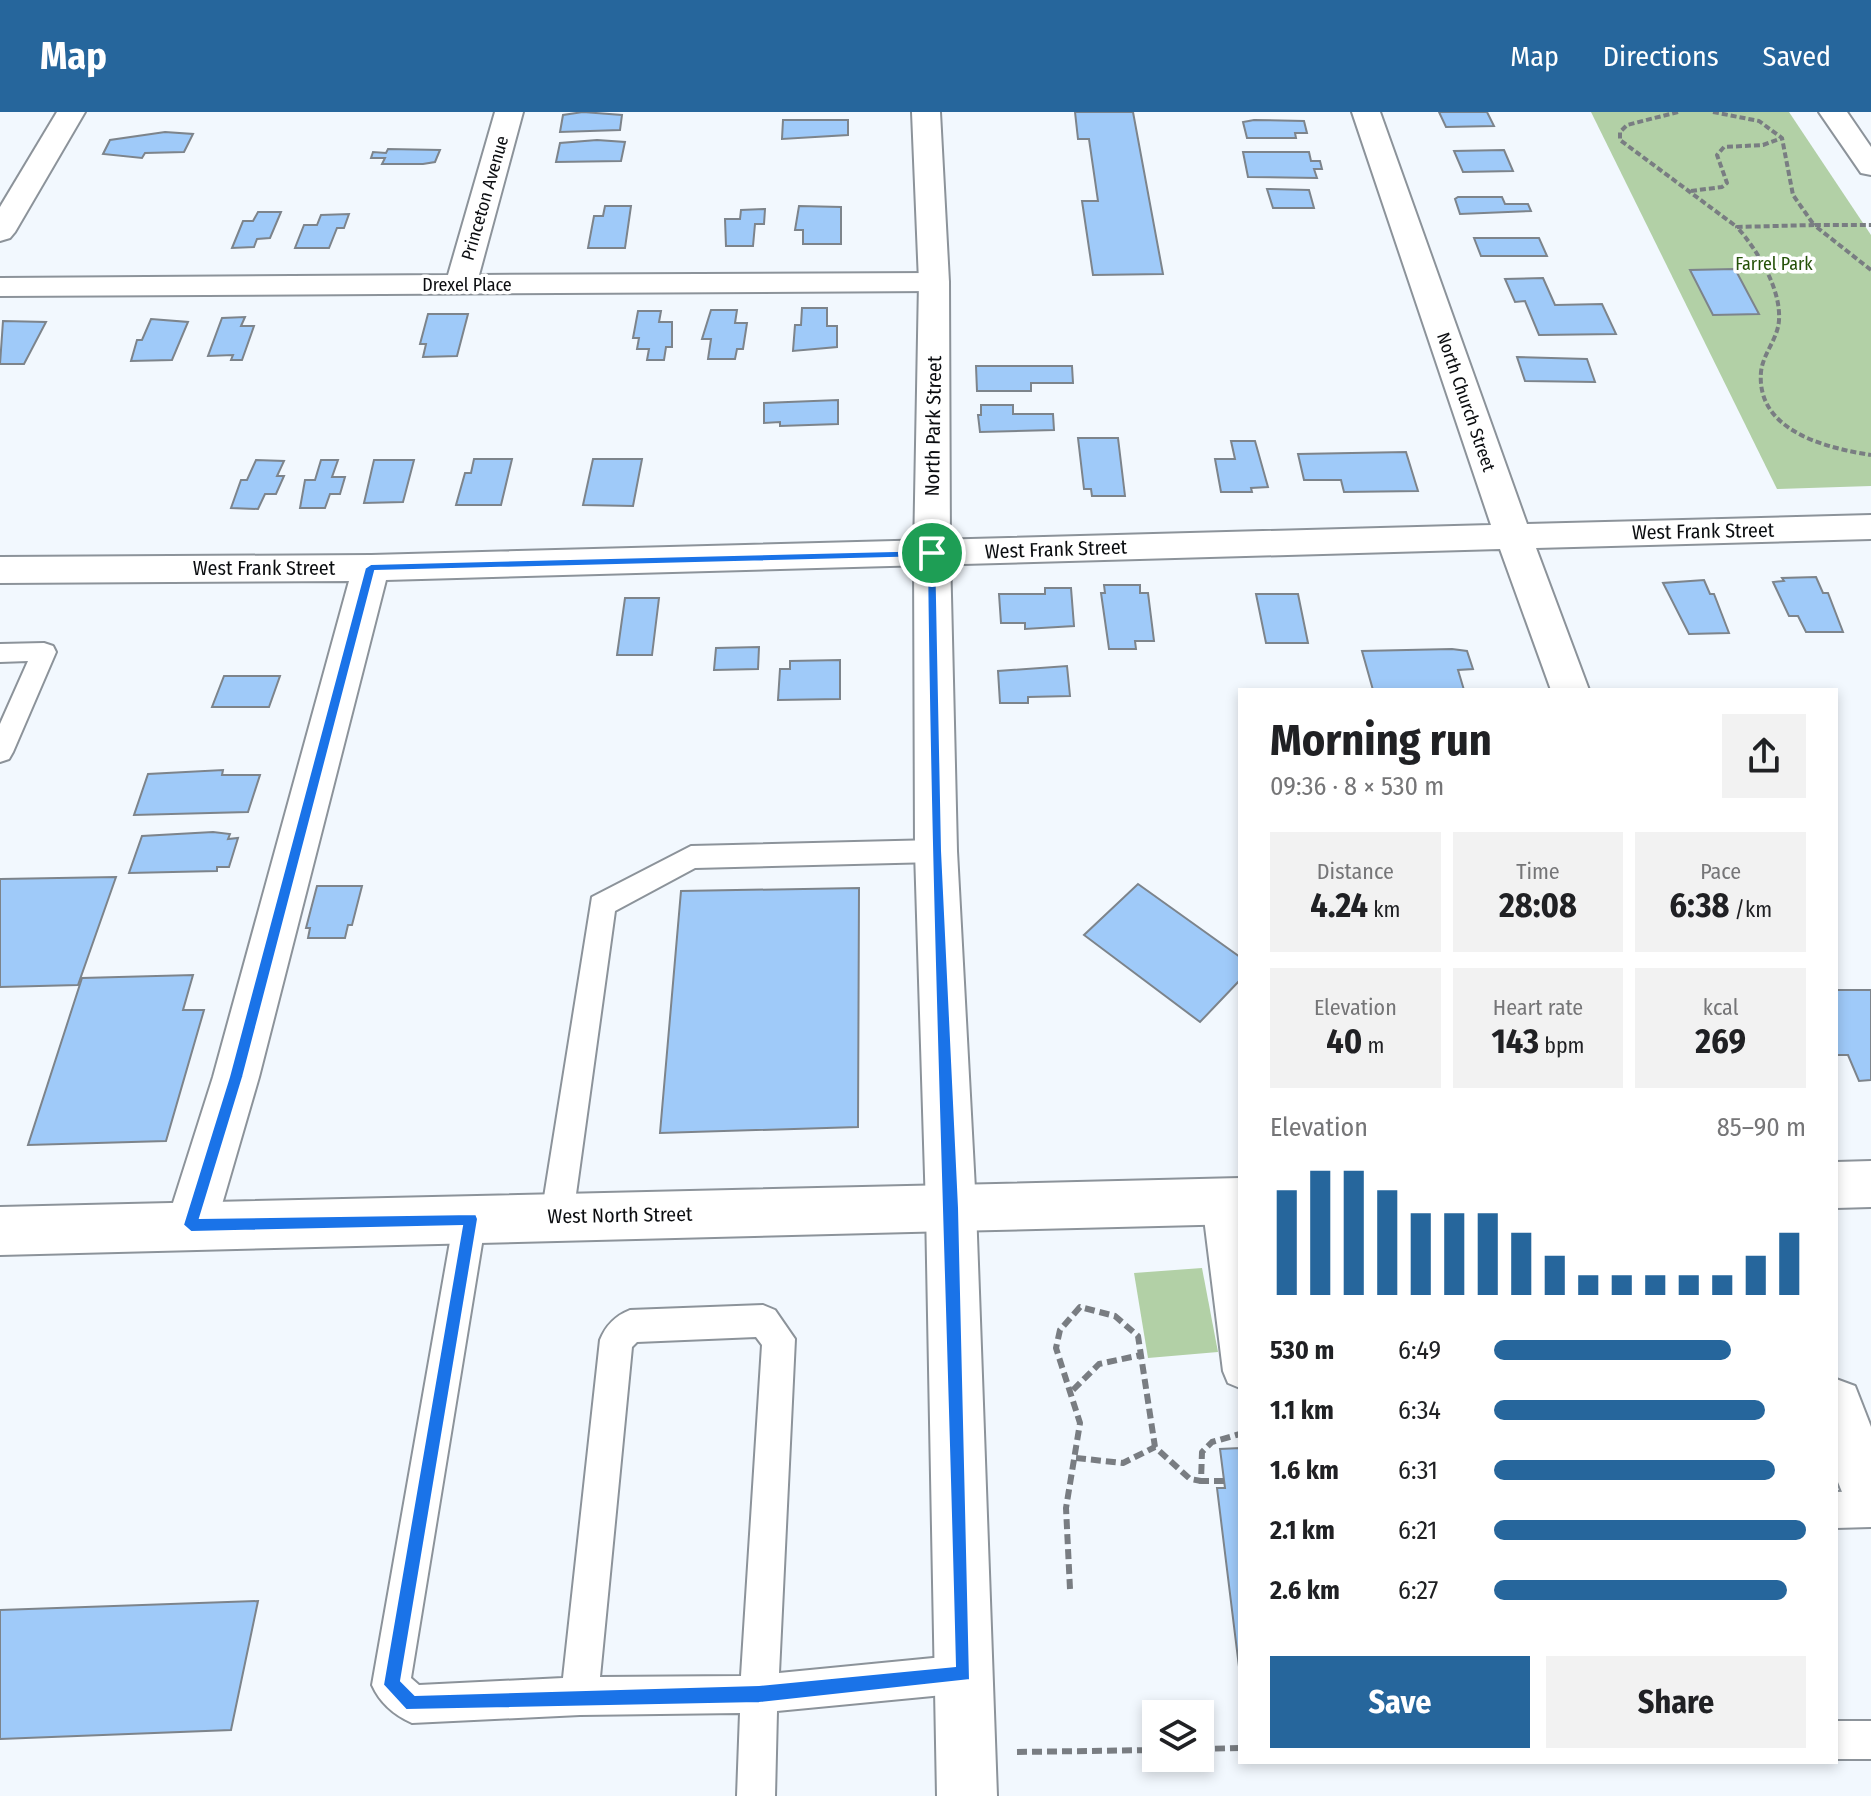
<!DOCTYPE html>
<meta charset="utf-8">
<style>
body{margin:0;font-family:"Fira Sans Condensed",sans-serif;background:#f2f2f2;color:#202124;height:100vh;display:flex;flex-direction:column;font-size:30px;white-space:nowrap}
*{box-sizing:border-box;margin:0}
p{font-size:26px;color:#757577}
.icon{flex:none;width:44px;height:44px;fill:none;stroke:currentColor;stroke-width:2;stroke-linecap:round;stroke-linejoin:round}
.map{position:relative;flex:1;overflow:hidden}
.sheet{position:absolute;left:1238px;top:576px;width:600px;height:1076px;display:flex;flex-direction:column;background:#fff;border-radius:0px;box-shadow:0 4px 12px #0003}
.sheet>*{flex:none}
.fabs{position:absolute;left:1142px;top:1588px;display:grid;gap:16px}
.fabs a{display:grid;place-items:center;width:72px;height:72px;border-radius:0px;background:#fff;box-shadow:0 4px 12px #0003;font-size:40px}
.pin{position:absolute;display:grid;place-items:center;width:68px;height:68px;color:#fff;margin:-34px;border:4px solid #fff;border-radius:50%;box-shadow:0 2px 8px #0007}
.round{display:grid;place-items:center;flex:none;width:84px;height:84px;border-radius:0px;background:#f2f2f2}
.overview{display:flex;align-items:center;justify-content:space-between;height:136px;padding:0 32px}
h1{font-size:44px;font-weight:700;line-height:60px}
.stats{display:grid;grid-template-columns:repeat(3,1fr);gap:12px;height:136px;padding:8px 32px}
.stats div{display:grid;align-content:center;border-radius:0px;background:#f2f2f2;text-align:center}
.stats b{font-size:34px;font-weight:700}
.stats small{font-size:22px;font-weight:400}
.stats p{font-size:22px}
.chart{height:224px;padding:16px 32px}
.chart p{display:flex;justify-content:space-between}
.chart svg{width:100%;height:144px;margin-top:8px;stroke:#26669c;stroke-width:6}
.action{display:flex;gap:16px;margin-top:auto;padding:16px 32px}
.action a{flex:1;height:92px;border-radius:0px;background:#26669c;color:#fff;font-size:32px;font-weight:700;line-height:92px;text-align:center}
.action a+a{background:#f2f2f2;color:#202124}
ul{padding:0 32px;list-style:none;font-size:26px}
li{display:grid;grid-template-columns:128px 96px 1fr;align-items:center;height:60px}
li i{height:20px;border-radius:10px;background:#26669c}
header{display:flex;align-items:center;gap:48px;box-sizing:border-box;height:112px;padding:0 40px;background:#26669c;color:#fff}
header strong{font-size:38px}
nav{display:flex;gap:44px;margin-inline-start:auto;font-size:28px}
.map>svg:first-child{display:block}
</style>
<header>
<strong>Map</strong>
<nav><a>Map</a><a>Directions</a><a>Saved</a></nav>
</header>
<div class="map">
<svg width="1871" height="1684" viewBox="0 0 1871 1684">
<rect width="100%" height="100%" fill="#f2f8fe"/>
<g fill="#b2d0a6">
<path d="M 1591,0 L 1789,0 L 1871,123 L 1871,374 L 1777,377 Z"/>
<path d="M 1202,1156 L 1218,1240 L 1148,1246 L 1134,1161 Z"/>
</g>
<g fill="#9fcaf9" stroke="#7d848b" stroke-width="2">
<path d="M 583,0 L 622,3 L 620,18 L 560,20 L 563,3 Z"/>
<path d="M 1075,0 L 1133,0 L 1163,162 L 1093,163 L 1082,89 L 1098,89 L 1089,27 L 1078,27 Z"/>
<path d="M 1439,0 L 1487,0 L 1494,14 L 1446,15 Z"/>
<path d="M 783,8 L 848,8 L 848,23 L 782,27 Z"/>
<path d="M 1254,8 L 1304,9 L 1307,21 L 1295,21 L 1296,26 L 1247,26 L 1243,10 Z"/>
<path d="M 165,20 L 193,22 L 184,40 L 145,41 L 142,46 L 103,42 L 110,28 Z"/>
<path d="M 597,28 L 625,30 L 621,49 L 556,50 L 560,31 Z"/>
<path d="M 388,37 L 440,38 L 435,50 L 423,52 L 382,52 L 385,46 L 371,46 L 373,40 L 386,41 Z"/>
<path d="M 1504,38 L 1513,59 L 1463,60 L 1454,39 Z"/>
<path d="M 1243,40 L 1309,40 L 1311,49 L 1320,49 L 1322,57 L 1314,57 L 1317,66 L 1248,65 Z"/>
<path d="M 1267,77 L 1309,78 L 1314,96 L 1273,96 Z"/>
<path d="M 1458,85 L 1502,85 L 1505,92 L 1528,92 L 1531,99 L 1460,102 L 1455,87 Z"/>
<path d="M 605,94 L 631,94 L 625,136 L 588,136 L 594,104 L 603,104 Z"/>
<path d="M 799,94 L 841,95 L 841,132 L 803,132 L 803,118 L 795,118 Z"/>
<path d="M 765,97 L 764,112 L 755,112 L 753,134 L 726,134 L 725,107 L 740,107 L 741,98 Z"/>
<path d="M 258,100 L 281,100 L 270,126 L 257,127 L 254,135 L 232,136 L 243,109 L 253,109 Z"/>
<path d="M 349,102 L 344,116 L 337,116 L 329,136 L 295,136 L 304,113 L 317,113 L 321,103 Z"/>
<path d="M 1474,126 L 1539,126 L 1547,144 L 1481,144 Z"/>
<path d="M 1735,157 L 1759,202 L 1713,203 L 1690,158 Z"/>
<path d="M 1543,166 L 1555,193 L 1602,192 L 1616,222 L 1539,223 L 1525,189 L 1515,190 L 1505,167 Z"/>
<path d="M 802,196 L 827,196 L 827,214 L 837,214 L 837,235 L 793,239 L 795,213 L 801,213 Z"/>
<path d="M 711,198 L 737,198 L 735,211 L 747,211 L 743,237 L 737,237 L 735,247 L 708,247 L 711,227 L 702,227 Z"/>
<path d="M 638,199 L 661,199 L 659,210 L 672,210 L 672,235 L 666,235 L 664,248 L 647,248 L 649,237 L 637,237 L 639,226 L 633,226 Z"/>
<path d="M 428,202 L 468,202 L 457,244 L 423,245 L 426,232 L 420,232 Z"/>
<path d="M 245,205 L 241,214 L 254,214 L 242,248 L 231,248 L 233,243 L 208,244 L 222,206 Z"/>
<path d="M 151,207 L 188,210 L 172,248 L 131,249 L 137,228 L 142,228 Z"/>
<path d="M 3,209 L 46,210 L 24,252 L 0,252 Z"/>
<path d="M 1517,245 L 1587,247 L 1595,270 L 1525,269 Z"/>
<path d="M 976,254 L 1072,254 L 1073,271 L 1031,271 L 1031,279 L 977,279 Z"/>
<path d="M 838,288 L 838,312 L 780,314 L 780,310 L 764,311 L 764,291 Z"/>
<path d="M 981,293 L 1013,293 L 1013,302 L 1053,302 L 1054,318 L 980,320 L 978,303 L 981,303 Z"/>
<path d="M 1078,326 L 1118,326 L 1125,384 L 1092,384 L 1091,377 L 1084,377 Z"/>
<path d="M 1231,329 L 1255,329 L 1268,375 L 1251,376 L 1252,380 L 1221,380 L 1215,347 L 1235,347 Z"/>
<path d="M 1406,340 L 1418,379 L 1344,380 L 1341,368 L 1304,368 L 1298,342 Z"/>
<path d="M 474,347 L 512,347 L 501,393 L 456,393 L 465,361 L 471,361 Z"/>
<path d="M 593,347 L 642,347 L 633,394 L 583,393 Z"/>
<path d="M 256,348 L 284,349 L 277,364 L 284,364 L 276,382 L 265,382 L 258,397 L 231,396 L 241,368 L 247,368 Z"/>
<path d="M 321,348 L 338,348 L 332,365 L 345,365 L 340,382 L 330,382 L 325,396 L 300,396 L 305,368 L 315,368 Z"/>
<path d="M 374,348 L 414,348 L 403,390 L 364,391 Z"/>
<path d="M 1816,465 L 1823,481 L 1828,481 L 1843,520 L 1806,520 L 1798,504 L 1789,504 L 1773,470 L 1784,469 L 1782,466 Z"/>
<path d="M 1704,468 L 1710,482 L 1714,482 L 1729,521 L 1689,522 L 1663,471 Z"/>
<path d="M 1104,473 L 1140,473 L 1140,481 L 1148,481 L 1154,529 L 1135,529 L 1136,537 L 1109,537 L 1101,481 L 1105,481 Z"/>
<path d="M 1045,476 L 1071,476 L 1074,514 L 1025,517 L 1025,511 L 1001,511 L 999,482 L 1045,482 Z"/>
<path d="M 1256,482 L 1298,482 L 1308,531 L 1266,531 Z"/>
<path d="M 625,486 L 659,486 L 652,543 L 617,543 Z"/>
<path d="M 759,535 L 758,557 L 714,558 L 716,536 Z"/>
<path d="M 1452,537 L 1467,539 L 1473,557 L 1458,558 L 1464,578 L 1373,578 L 1362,539 Z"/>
<path d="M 840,548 L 840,587 L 778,588 L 780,557 L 790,557 L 790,549 Z"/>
<path d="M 1067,554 L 1070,584 L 1028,585 L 1028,591 L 1000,591 L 998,559 Z"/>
<path d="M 224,564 L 280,564 L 269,595 L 212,595 Z"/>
<path d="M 223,658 L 222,663 L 260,663 L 248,700 L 134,703 L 148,662 Z"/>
<path d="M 213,720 L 230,722 L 228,727 L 238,726 L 229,755 L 217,755 L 217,759 L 129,761 L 142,724 Z"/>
<path d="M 116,765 L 78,873 L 0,875 L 0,767 Z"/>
<path d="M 1138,772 L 1240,845 L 1240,868 L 1200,910 L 1084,823 Z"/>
<path d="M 317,774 L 362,774 L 352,813 L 348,813 L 345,826 L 308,826 L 310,816 L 306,816 Z"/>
<path d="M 859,776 L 858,1015 L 660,1021 L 681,779 Z"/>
<path d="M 193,863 L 183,898 L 204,898 L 166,1029 L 28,1033 L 82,866 Z"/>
<path d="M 1836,878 L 1871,878 L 1871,968 L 1859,969 L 1848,943 L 1836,943 Z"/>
<path d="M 1240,1336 L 1240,1563 L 1217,1376 L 1225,1376 L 1220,1337 Z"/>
<path d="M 258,1489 L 231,1618 L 0,1627 L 0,1498 Z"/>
</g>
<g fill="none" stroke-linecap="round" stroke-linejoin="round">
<defs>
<g id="service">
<path d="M 44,531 L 53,534 L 56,540 L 13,640 L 9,647 L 0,650 L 0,612 L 28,549 L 0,550 L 0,532 Z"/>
<path d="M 936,728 L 945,731 L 949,739 L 945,747 L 936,750 L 695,756 L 615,799 L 573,1104 L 568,1115 L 557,1119 L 546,1115 L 541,1104 L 592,785 L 691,734 Z"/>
<path d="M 1218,1075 L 1229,1080 C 1250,1127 1240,1222 1240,1276 L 1228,1271 L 1223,1259 L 1202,1090 L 1207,1080 Z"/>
<path d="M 470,1092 L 481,1096 L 486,1107 L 411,1566 L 419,1573 L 563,1566 L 600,1228 C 606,1213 615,1204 630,1198 L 763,1193 L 775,1198 L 795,1227 L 779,1561 L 964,1543 L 977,1549 L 983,1562 L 977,1575 L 964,1581 L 777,1599 L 775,1684 L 737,1684 L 740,1601 L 580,1603 L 412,1611 C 394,1603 380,1591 372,1573 L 454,1107 L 459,1096 ZM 756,1225 L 762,1233 L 741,1564 L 600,1565 L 632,1235 L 637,1230 Z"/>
<path d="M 1871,1379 L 1871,1415 L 1836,1416 L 1836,1380 Z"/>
<rect x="1836" y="1609" width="35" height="38"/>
</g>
<g id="minor">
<path d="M 495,0 L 523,0 L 479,163 L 934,161 L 945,164 L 949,170 L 945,176 L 934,179 L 0,184 L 0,166 L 448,163 Z"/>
<path d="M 1352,0 L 1380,0 L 1527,412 L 1871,403 L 1871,427 L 1536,436 L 1589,578 L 1551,578 L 1500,437 L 386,468 L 259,965 L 216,1113 L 208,1130 L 191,1137 L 174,1130 L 166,1113 L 213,965 L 349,469 L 0,471 L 0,445 L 371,443 L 1491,413 Z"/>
<path d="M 1819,0 L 1847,0 L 1871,35 L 1871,63 L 1861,61 Z"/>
<path d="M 1871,1049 L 1871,1095 L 1836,1096 L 1836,1050 Z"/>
<path d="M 1240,1066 L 1240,1112 L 951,1119 L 934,1112 L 926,1096 L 934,1080 L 951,1073 Z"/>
<path d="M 1836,1267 L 1855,1274 L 1871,1315 L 1871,1413 L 1852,1405 L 1836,1365 Z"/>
</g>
<path id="tertiary" d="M 951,1073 L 968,1080 L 976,1096 L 968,1112 L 951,1119 L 0,1143 L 0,1095 Z"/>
<g id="primary">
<path d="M 57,0 L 85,0 L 15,120 L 10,126 L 0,129 L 0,95 Z"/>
<path d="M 912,0 L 940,0 L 949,170 L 950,441 L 957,739 L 976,1096 L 997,1684 L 937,1684 L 926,1096 L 915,739 L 914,441 L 919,170 Z"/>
</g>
</defs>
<use href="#service" stroke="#8c939a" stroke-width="4"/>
<use href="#minor" stroke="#8c939a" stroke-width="4"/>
<use href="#tertiary" stroke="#8c939a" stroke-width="4"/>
<use href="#primary" stroke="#8c939a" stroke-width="4"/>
<g stroke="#797d82" stroke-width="4" stroke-dasharray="6 3" stroke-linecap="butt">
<path d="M 1678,0 L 1627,13 L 1620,20 L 1620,28 L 1737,115"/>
<path d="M 1713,0 L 1759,9 L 1782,26 L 1793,83 L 1814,113 L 1871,113"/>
<path d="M 1691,79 L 1722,75 L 1727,71 L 1717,43 L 1724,35 L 1763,33 L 1782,26"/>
<path d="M 1871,158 L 1814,113 L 1737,115 C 1757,138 1781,176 1779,208 C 1778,227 1763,241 1761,260 C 1756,319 1826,336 1871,343"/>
</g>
<g stroke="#797d82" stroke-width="6" stroke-dasharray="10 5" stroke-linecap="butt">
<path d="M 1073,1278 L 1099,1252 L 1141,1243"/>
<path d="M 1076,1346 L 1123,1351 L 1155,1335"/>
<path d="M 1224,1369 L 1201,1369 L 1202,1340 L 1212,1330 L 1240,1322"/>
<path d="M 1070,1477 L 1066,1396 L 1080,1311 L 1056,1236 L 1060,1218 L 1080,1195 L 1115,1204 L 1138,1224 L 1155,1335 L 1190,1367 L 1201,1369"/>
<path d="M 1200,1637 L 1240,1636"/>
<path d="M 1017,1640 L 1156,1638"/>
</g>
<use href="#service" fill="#fff" fill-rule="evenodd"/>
<use href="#minor" fill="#fff" fill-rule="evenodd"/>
<use href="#tertiary" fill="#fff" fill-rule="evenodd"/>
<use href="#primary" fill="#fff" fill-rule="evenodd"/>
</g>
<path fill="#1a73e8" stroke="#fff" stroke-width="2" fill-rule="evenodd" d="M 936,438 L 942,739 L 959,1096 L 970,1568 L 759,1591 L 406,1598 L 383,1573 L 462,1114 L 191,1120 L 183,1113 L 229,965 L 365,456 L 371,452 ZM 927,445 C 931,815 946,1184 955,1554 L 759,1573 L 415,1583 L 401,1569 L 478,1107 L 476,1102 L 200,1106 L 243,965 L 375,459 Z"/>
<g text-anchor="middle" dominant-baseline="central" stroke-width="7" stroke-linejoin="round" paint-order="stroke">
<g font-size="18" fill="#0b0d10" stroke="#fff">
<text transform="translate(485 86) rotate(-74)">Princeton Avenue</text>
<text x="467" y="173">Drexel Place</text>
<text transform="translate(1466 290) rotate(71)">North Church Street</text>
</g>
<g font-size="18" fill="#255108" stroke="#fff">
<text x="1774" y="152">Farrel Park</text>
</g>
<g font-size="20" fill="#0b0d10" stroke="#fff">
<text transform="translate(933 314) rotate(-89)">North Park Street</text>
<text transform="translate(1703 419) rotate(-1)">West Frank Street</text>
<text transform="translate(1056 437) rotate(-2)">West Frank Street</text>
<text x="264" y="456">West Frank Street</text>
<text transform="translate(620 1103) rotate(-1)">West North Street</text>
</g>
</g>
</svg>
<div class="fabs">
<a><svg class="icon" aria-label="layers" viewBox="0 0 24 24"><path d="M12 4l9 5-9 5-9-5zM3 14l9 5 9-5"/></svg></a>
</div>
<div class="pin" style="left:932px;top:441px;background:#1e9e55"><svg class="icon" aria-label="arrive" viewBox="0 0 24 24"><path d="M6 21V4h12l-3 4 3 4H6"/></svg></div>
<section class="sheet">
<div class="overview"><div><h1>Morning run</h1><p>09:36 · 8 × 530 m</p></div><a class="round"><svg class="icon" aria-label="share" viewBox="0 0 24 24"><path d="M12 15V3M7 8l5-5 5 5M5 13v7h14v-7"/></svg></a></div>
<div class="stats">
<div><p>Distance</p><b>4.24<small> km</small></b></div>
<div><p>Time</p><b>28:08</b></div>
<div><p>Pace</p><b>6:38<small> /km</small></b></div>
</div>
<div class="stats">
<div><p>Elevation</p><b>40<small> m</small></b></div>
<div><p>Heart rate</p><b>143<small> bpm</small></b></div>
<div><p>kcal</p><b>269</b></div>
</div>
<div class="chart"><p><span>Elevation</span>85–90 m</p>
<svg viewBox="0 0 160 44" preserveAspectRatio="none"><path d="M5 44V12M15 44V6M25 44V6M35 44V12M45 44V19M55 44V19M65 44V19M75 44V25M85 44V32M95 44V38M105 44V38M115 44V38M125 44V38M135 44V38M145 44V32M155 44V25"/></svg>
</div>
<ul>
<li><b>530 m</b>6:49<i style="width:76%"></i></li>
<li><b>1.1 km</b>6:34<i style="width:87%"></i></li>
<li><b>1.6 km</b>6:31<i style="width:90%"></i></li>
<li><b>2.1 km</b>6:21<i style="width:100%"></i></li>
<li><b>2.6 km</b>6:27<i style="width:94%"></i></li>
</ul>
<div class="action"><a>Save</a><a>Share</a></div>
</section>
</div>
